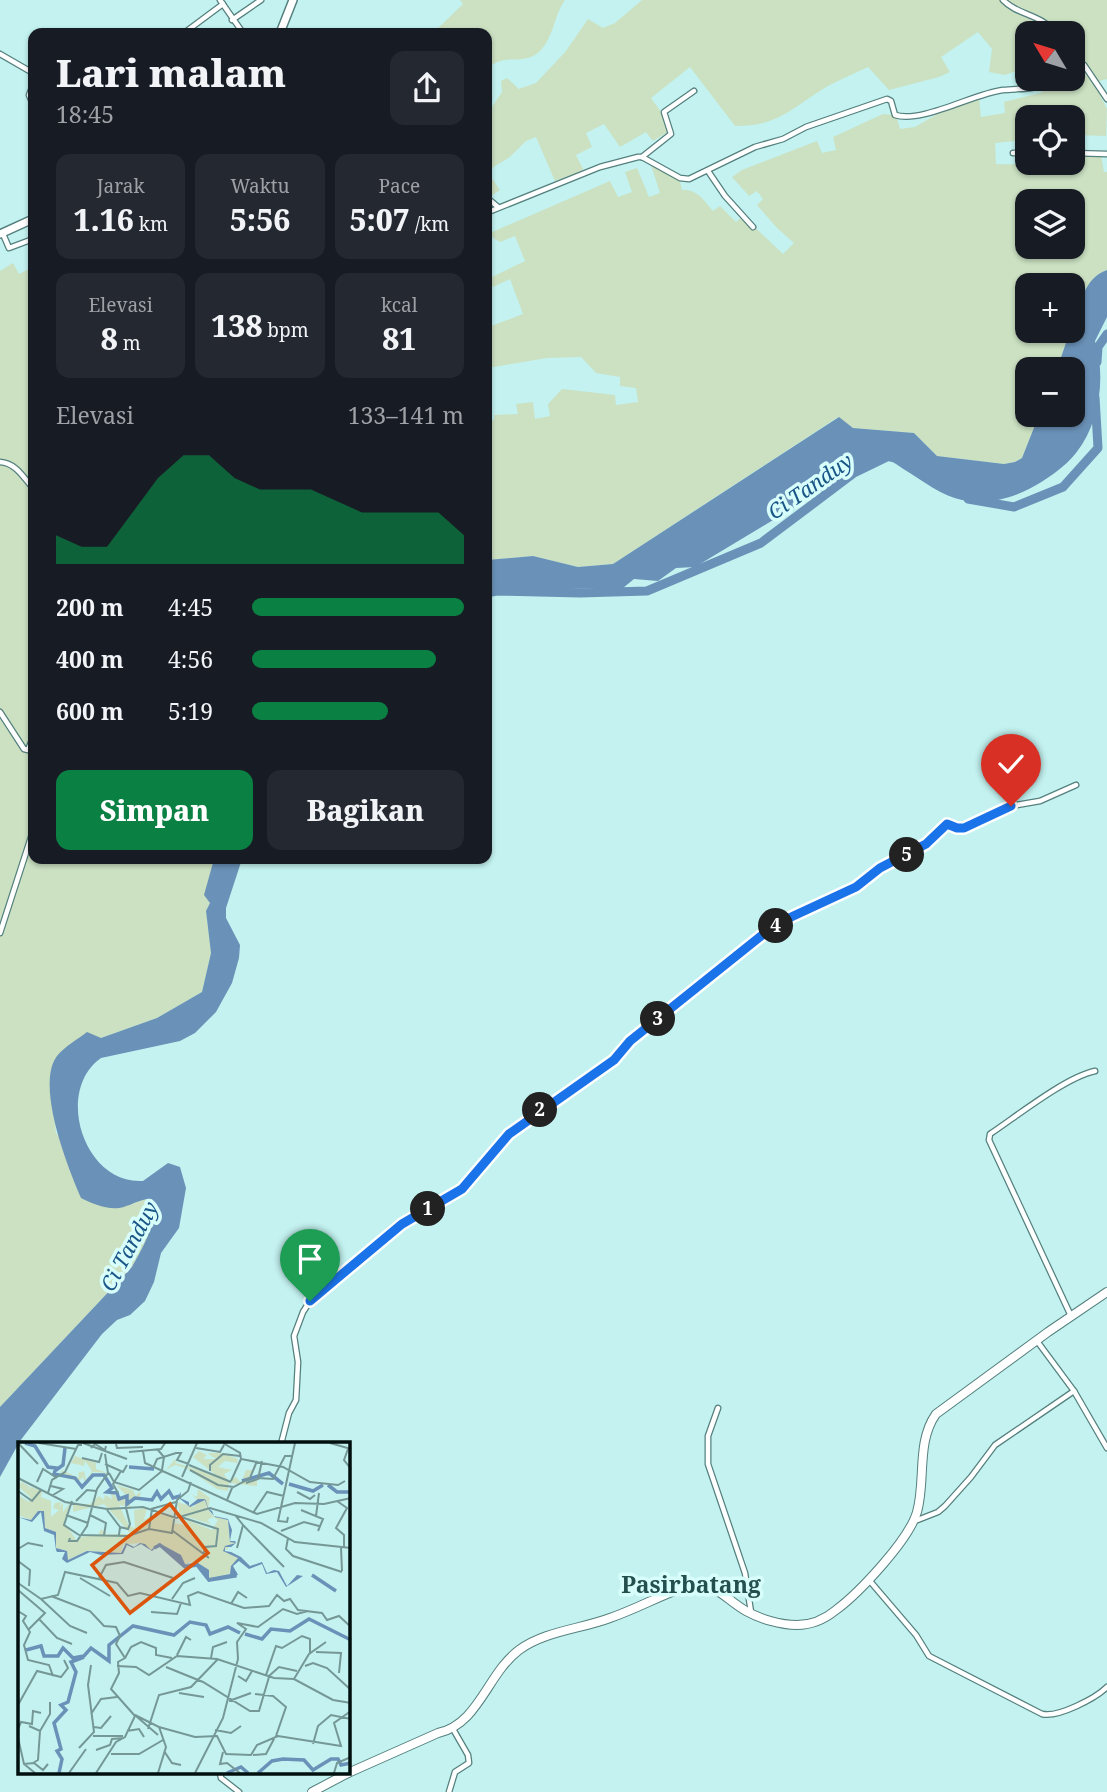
<!DOCTYPE html>
<html lang="id">
<meta charset="utf-8">
<style>
body{margin:0;font-family:"Noto Serif",serif;background:#242831;color:#f1f3f6;height:100vh;display:flex;flex-direction:column;font-size:26px;white-space:nowrap}
*{box-sizing:border-box;margin:0}
p{font-size:23px;color:#9ea1a6}
.icon{flex:none;width:38px;height:38px;fill:none;stroke:currentColor;stroke-width:2;stroke-linecap:round;stroke-linejoin:round}
.map{position:relative;flex:1;overflow:hidden}
.details{position:absolute;left:28px;top:28px;width:464px;height:836px;display:flex;flex-direction:column;background:#171b24;border-radius:14px;box-shadow:0 2px 5px #0004}
.details>*{flex:none}
.needle{width:46px;rotate:308deg}
.tools{position:absolute;left:1015px;top:21px;display:grid;gap:14px}
.tools a{display:grid;place-items:center;width:70px;height:70px;border-radius:14px;background:#171b24;box-shadow:0 2px 5px #0004;font-size:35px}
.pin{position:absolute;display:grid;place-items:center;width:60px;height:60px;color:#fff;margin:-72px -30px;border-radius:50% 50% 50% 0;rotate:-45deg;box-shadow:0 0 7px #0007}
.pin .icon{rotate:45deg}
.km{position:absolute;width:35px;height:35px;margin:-18px;border-radius:50%;background:#222;color:#fff;font-size:19px;line-height:35px;text-align:center}
.round{display:grid;place-items:center;flex:none;width:74px;height:74px;border-radius:14px;background:#242831}
.head{display:flex;align-items:center;justify-content:space-between;height:119px;padding:0 28px}
h1{font-size:38px;font-weight:800;line-height:52px}
.stats{display:grid;grid-template-columns:repeat(3,1fr);gap:10px;height:119px;padding:7px 28px}
.stats div{display:grid;align-content:center;border-radius:14px;background:#242831;text-align:center}
.stats b{font-size:30px;font-weight:800}
.stats small{font-size:19px;font-weight:400}
.stats p{font-size:19px}
.chart{height:196px;padding:14px 28px}
.chart p{display:flex;justify-content:space-between}
.chart svg{width:100%;height:126px;margin-top:7px;fill:#0b8043;opacity:.7}
.action{display:flex;gap:14px;margin-top:auto;padding:14px 28px}
.action a{flex:1;height:80px;border-radius:14px;background:#0b8043;color:#fff;font-size:28px;font-weight:800;line-height:80px;text-align:center}
.action a+a{background:#242831;color:#f1f3f6}
ul{padding:0 28px;list-style:none;font-size:23px}
li{display:grid;grid-template-columns:112px 84px 1fr;align-items:center;height:52px}
li i{height:18px;border-radius:9px;background:#0b8043}
.map>svg:first-child{display:block}
</style>
<div class="map">
<svg width="1107" height="1792" viewBox="0 0 1107 1792">
<rect width="100%" height="100%" fill="#c3f2f0"/>
<g fill="#cbe1c2" fill-rule="evenodd">
<path d="M 460,0 L 565,0 C 553,16 553,46 533,56 C 516,64 505,53 487,69 L 486,33 L 433,33 L 463,4 Z"/>
<path d="M 642,0 L 1107,0 L 1107,79 L 1099,81 L 1100,95 L 1107,109 L 1106,136 L 1073,135 L 1073,117 L 1027,117 L 1027,140 L 995,143 L 996,164 C 1022,165 1047,163 1073,163 L 1073,156 L 1101,155 L 1104,172 L 1107,172 L 1107,270 C 1084,278 1080,304 1073,325 L 1073,285 L 1027,285 L 1027,331 L 1070,331 L 1057,369 L 1027,369 L 1027,415 L 1039,415 L 1022,458 L 1015,462 L 1004,464 L 937,456 L 914,433 L 853,428 L 838,417 L 613,564 L 578,567 L 533,556 L 487,560 L 486,423 L 494,420 L 494,415 L 518,414 L 516,404 L 533,402 L 535,419 L 550,416 L 548,404 L 562,389 L 615,395 L 616,405 L 638,402 L 636,388 L 620,386 L 620,377 L 596,373 L 581,357 L 547,358 L 487,368 L 487,338 L 491,326 L 523,314 L 510,279 L 493,287 L 488,279 L 525,261 L 515,236 L 500,242 L 493,238 L 490,233 L 610,181 L 618,197 L 632,192 L 625,172 L 637,168 L 649,197 L 660,193 L 649,159 L 679,177 L 682,190 C 697,189 704,200 713,211 L 720,206 L 736,222 L 743,216 L 783,254 L 794,243 L 777,228 L 757,205 L 763,199 L 757,191 L 749,196 L 732,177 L 742,170 L 817,141 L 822,153 L 836,150 L 833,137 L 883,114 L 896,115 L 900,129 L 915,127 L 951,106 L 979,97 L 981,117 L 1005,113 L 1004,102 L 1040,93 L 1060,79 L 1073,79 L 1073,33 L 1027,33 L 1027,67 L 1005,75 L 989,72 L 992,49 L 978,32 L 941,57 L 950,72 L 939,77 L 889,90 L 868,67 C 855,73 841,79 828,86 C 792,107 781,126 735,126 L 690,67 L 651,98 L 673,129 L 653,141 L 646,132 L 620,147 L 604,124 L 586,133 L 592,147 L 576,155 L 584,171 L 555,181 L 536,137 L 526,141 L 510,157 L 487,171 L 500,190 L 491,196 L 487,191 L 487,126 L 491,120 L 492,107 L 502,92 L 501,81 L 507,78 L 519,89 L 536,83 L 566,51 L 588,19 L 603,28 L 615,23 ZM 1027,201 L 1073,201 L 1073,247 L 1027,247 Z"/>
<path d="M 13,263 L 19,274 L 33,267 L 33,859 L 214,859 L 205,895 L 210,903 L 206,911 L 211,953 L 202,992 L 157,1018 L 101,1038 L 50,1076 L 56,1133 L 119,1208 L 148,1198 L 153,1199 C 161,1219 142,1250 132,1267 L 0,1407 L 0,271 Z"/>
</g>
<g fill="#6a91b7">
<path d="M 1107,270 L 1107,317 L 1095,341 C 1106,376 1100,423 1076,453 C 1064,468 1046,480 1029,489 C 1009,499 985,505 962,500 C 942,496 923,481 905,470 C 901,468 896,463 892,462 C 880,458 866,466 856,470 L 695,567 L 676,568 L 658,581 L 634,579 L 623,588 L 503,590 L 498,593 L 487,594 L 487,560 L 533,556 L 578,567 L 613,564 L 839,417 L 853,428 L 914,433 L 937,456 L 1004,464 L 1015,462 L 1022,458 L 1039,415 L 1073,415 L 1073,369 L 1057,369 L 1070,331 L 1073,331 L 1073,325 C 1080,304 1084,278 1107,270 Z"/>
<path d="M 214,859 L 242,859 L 226,908 L 226,918 L 240,945 L 239,958 L 232,983 L 216,1012 L 195,1033 L 180,1041 L 101,1058 C 54,1091 84,1185 143,1181 L 168,1163 L 180,1167 L 186,1188 L 179,1228 L 161,1253 L 154,1282 L 145,1301 L 130,1315 L 117,1320 L 102,1334 L 20,1441 L 0,1477 L 0,1407 L 132,1267 C 141,1251 161,1217 152,1199 C 140,1198 131,1206 119,1208 C 107,1210 91,1203 81,1198 C 68,1168 35,1085 57,1056 C 64,1047 78,1039 87,1032 L 101,1038 L 157,1018 L 202,992 L 211,953 L 206,911 L 210,903 L 204,895 Z"/>
</g>
<g fill="none" stroke-linecap="round" stroke-linejoin="round">
<g stroke="#6a91b7" stroke-width="9">
<path d="M 1097,362 L 1098,347 L 1107,334"/>
<path d="M 968,499 L 1014,507 L 1063,487 L 1098,448 L 1095,397"/>
<path d="M 486,593 L 497,591 L 580,593 L 647,591 L 761,543 L 854,473 L 885,458"/>
</g>
<defs>
<g id="street">
<path d="M 220,0 L 243,33"/>
<path d="M 1003,0 C 1018,16 1043,14 1054,33"/>
<path d="M 232,20 L 261,0"/>
<path d="M 184,33 L 223,4"/>
<path d="M 0,54 L 33,73"/>
<path d="M 1073,63 L 1077,62 L 1084,65 L 1107,99"/>
<path d="M 33,85 L 29,95 L 33,104"/>
<path d="M 1013,153 L 1027,153"/>
<path d="M 1073,153 L 1107,154"/>
<path d="M 642,157 L 671,134 L 664,112 L 694,91"/>
<path d="M 708,171 L 725,196 L 753,227"/>
<path d="M 486,197 L 498,207"/>
<path d="M 486,213 L 600,167 L 638,157 L 642,157 L 680,178 L 689,179 L 755,147 L 783,139 L 806,127 L 887,99 L 891,101 L 895,115 C 921,124 975,93 1003,90 C 1020,88 1038,91 1050,79"/>
<path d="M 3,234 L 9,248 L 33,239"/>
<path d="M 0,462 C 16,463 23,477 33,488"/>
<path d="M 0,712 L 24,749 L 28,750 L 33,737"/>
<path d="M 33,722 L 33,737"/>
<path d="M 0,933 L 33,831"/>
<path d="M 1071,1316 L 989,1140 L 990,1134 C 1017,1116 1066,1077 1095,1071"/>
<path d="M 1037,1341 L 1074,1391 L 1107,1448"/>
<path d="M 718,1408 L 708,1436 L 708,1464 L 745,1573 L 751,1612"/>
<path d="M 281,1444 L 289,1413 L 296,1400 L 298,1362 L 294,1336 L 303,1312 L 310,1301 L 402,1224 L 462,1189 L 509,1134 L 614,1060 L 630,1041 L 761,936 L 789,918 L 856,887 L 880,868 L 926,844 L 947,824 L 957,829 L 964,828 L 1011,806 L 1040,801 L 1076,785"/>
<path d="M 915,1521 L 938,1512 L 945,1506 L 971,1477 L 995,1445 L 1074,1391"/>
<path d="M 869,1580 L 916,1635 L 929,1656 L 1042,1714 C 1058,1718 1096,1698 1107,1687"/>
<path d="M 220,1773 L 221,1778 L 239,1792"/>
<path d="M 449,1792 L 455,1772 L 469,1763 L 468,1755 L 453,1729"/>
</g>
<g id="secondary">
<path d="M 280,33 L 293,0"/>
<path d="M 0,234 L 33,219"/>
</g>
<g id="primary">
<path d="M 348,1773 L 438,1733 C 479,1724 487,1674 519,1650 C 545,1631 581,1629 610,1618 C 636,1609 659,1596 685,1587 C 717,1581 722,1597 746,1611 C 760,1619 781,1625 797,1625 C 811,1625 825,1619 836,1610 C 859,1593 909,1540 917,1512 C 926,1481 916,1442 936,1414 L 1048,1332 L 1107,1292"/>
<path d="M 312,1792 L 348,1773"/>
</g>
</defs>
<use href="#street" stroke="#54807e" stroke-width="7"/>
<use href="#secondary" stroke="#54807e" stroke-width="10"/>
<use href="#primary" stroke="#54807e" stroke-width="10"/>
<use href="#street" stroke="#fff" stroke-width="4.5"/>
<use href="#secondary" stroke="#fff" stroke-width="7"/>
<use href="#primary" stroke="#fff" stroke-width="8"/>
</g>
<g fill="none" stroke-linecap="round" stroke-linejoin="round">
<defs>
<path id="route" d="M 310,1301 L 402,1224 L 462,1189 L 509,1134 L 614,1060 L 630,1041 L 761,936 L 789,918 L 856,887 L 880,868 L 926,844 L 947,824 L 957,828 L 964,828 L 1011,806"/>
</defs>
<use href="#route" stroke="#fff" stroke-width="14"/>
<use href="#route" stroke="#1a73e8" stroke-width="9"/>
</g>
<g text-anchor="middle" dominant-baseline="central" stroke-width="7" stroke-linejoin="round" paint-order="stroke">
<g font-size="21" font-style="italic" fill="#195587" stroke="#d8fefb">
<text transform="translate(810 486) rotate(-35)">Ci Tanduy</text>
<text transform="translate(129 1246) rotate(-62)">Ci Tanduy</text>
</g>
<g font-size="23" font-weight="bold" fill="#234f4e" stroke="#d8fefb">
<text x="691" y="1584">Pasirbatang</text>
</g>
</g>
<g transform="translate(18 1442)">
<rect width="332" height="332" fill="#c3f2f0"/>
<path d="M 181,9 L 189,13 L 185,17 L 198,17 L 189,11 L 204,11 L 220,17 L 219,21 L 207,19 L 200,25 L 214,28 L 206,32 L 210,39 L 218,35 L 223,41 L 228,28 L 235,28 L 230,36 L 239,39 L 239,44 L 211,41 L 210,49 L 199,47 L 168,26 L 157,23 L 148,28 L 157,17 L 158,21 L 199,34 L 175,15 ZM 57,14 L 78,21 L 78,27 L 90,31 L 75,30 L 67,40 L 65,35 L 61,39 L 48,36 L 54,34 L 43,31 L 44,28 L 61,36 L 60,31 L 66,29 L 68,38 L 74,29 L 67,19 L 66,24 L 53,21 ZM 4,40 L 12,45 L 9,48 L 13,45 L 24,49 L 23,55 L 33,59 L 33,75 L 41,68 L 35,66 L 37,61 L 43,60 L 41,65 L 45,61 L 45,70 L 52,61 L 46,80 L 59,99 L 62,95 L 80,93 L 83,87 L 89,92 L 113,92 L 86,62 L 55,70 L 55,62 L 72,62 L 81,54 L 86,58 L 87,53 L 94,57 L 92,47 L 100,58 L 109,54 L 98,43 L 115,48 L 118,54 L 121,50 L 123,51 L 121,57 L 112,58 L 112,65 L 101,63 L 111,84 L 117,86 L 116,68 L 129,66 L 126,78 L 139,70 L 155,75 L 154,81 L 167,83 L 169,78 L 194,88 L 200,78 L 195,75 L 189,78 L 193,82 L 162,73 L 159,60 L 176,65 L 179,58 L 174,52 L 179,55 L 180,47 L 192,56 L 190,67 L 195,74 L 210,78 L 212,100 L 218,101 L 206,109 L 223,116 L 213,124 L 215,130 L 200,136 L 191,136 L 190,128 L 177,119 L 167,122 L 162,113 L 141,101 L 133,108 L 123,101 L 110,102 L 105,103 L 103,111 L 69,109 L 50,118 L 49,109 L 38,106 L 38,90 L 27,86 L 26,69 L 20,69 L 13,78 L 0,73 L 0,53 L 11,60 L 12,55 L 0,44 Z" fill="#cbe1c2"/>
<path d="M 162,50 L 163,52 L 162,56 L 171,60 L 171,64 L 180,57 L 186,57 L 188,58 L 188,59 L 190,66 L 194,69 L 196,74 L 210,77 L 214,88 L 212,99 L 217,99 L 218,101 L 213,105 L 207,105 L 207,109 L 213,110 L 223,115 L 232,124 L 244,120 L 249,131 L 256,128 L 261,129 L 269,144 L 279,133 L 285,134 L 268,145 L 259,130 L 248,132 L 244,122 L 231,127 L 221,119 L 215,124 L 220,133 L 192,138 L 179,122 L 165,123 L 141,102 L 134,109 L 123,102 L 115,106 L 109,103 L 105,112 L 83,113 L 72,110 L 49,121 L 44,117 L 47,110 L 39,110 L 38,108 L 36,93 L 26,89 L 23,70 L 14,80 L 0,75 L 13,78 L 20,69 L 26,69 L 27,86 L 38,90 L 38,106 L 49,109 L 50,118 L 69,109 L 103,111 L 108,101 L 116,105 L 122,101 L 127,102 L 133,108 L 141,101 L 163,113 L 167,122 L 180,121 L 191,128 L 191,136 L 212,132 L 213,124 L 220,116 L 205,109 L 207,104 L 218,101 L 212,100 L 210,78 L 197,75 L 190,67 L 187,58 L 172,65 L 161,56 Z" fill="#6a91b7"/>
<path fill="none" stroke="#6a91b7" stroke-width="3.5" d="M 7,1 L 17,4 L 30,25 L 38,26 L 36,32 L 57,36 L 64,45 L 75,33 L 86,33 L 94,46 L 89,50 L 99,51 L 101,57 L 109,54 L 109,62 L 117,56 L 134,58 L 139,50 L 143,57 L 151,49 L 155,56 L 162,54M 111,25 L 136,27M 38,28 L 45,23 L 47,6M 224,39 L 251,31 L 265,42M 271,42 L 295,49 L 305,43M 310,43 L 319,50 L 333,50M 136,106 L 142,103 L 167,125 L 179,123 L 191,138 L 217,134 L 217,130M 294,133 L 318,149M 227,192 L 244,197 L 253,187 L 272,189 L 291,177 L 333,198M 8,208 L 23,204 L 26,214 L 40,214 L 45,206 L 55,216 L 66,214 L 73,206 L 91,219 L 91,203 L 115,184 L 156,193 L 172,180 L 188,183 L 192,192 L 210,185 L 222,191M 41,331 L 44,317 L 39,309 L 43,307 L 36,281 L 48,268 L 43,263 L 50,260 L 58,230 L 53,220 L 66,215M 209,331 L 223,325 L 230,331M 240,331 L 254,319 L 265,317 L 286,318 L 295,328 L 313,317 L 320,317 L 323,323 L 333,321"/>
<path fill="none" stroke="#759796" stroke-width="2" d="M 0,1 L 20,22M 21,1 L 58,7M 65,1 L 109,17M 205,1 L 222,11 L 223,17 L 265,25 L 292,40 L 320,43 L 327,39M 312,1 L 333,7M 98,2 L 99,6 L 125,5M 73,6 L 77,2 L 87,8 L 88,4M 178,6 L 202,10 L 206,3M 330,7 L 326,18 L 333,27M 140,8 L 146,15 L 144,28M 125,9 L 127,21 L 239,72 L 277,61 L 306,62 L 333,56M 111,10 L 143,7 L 147,1M 64,16 L 81,20 L 84,11M 87,22 L 105,30 L 109,23M 171,23 L 213,40M 136,24 L 139,17 L 158,11 L 163,11 L 159,18 L 171,22M 172,28 L 200,43 L 216,45M 192,29 L 192,23 L 205,12 L 222,14M 91,31 L 96,40 L 121,48 L 144,29M 164,35 L 179,1M 0,36 L 47,60 L 89,67 L 125,65 L 158,76 L 192,66 L 243,81 L 277,100 L 333,106M 240,36 L 255,37 L 267,14 L 275,14M 213,39 L 223,17M 19,40 L 25,27 L 39,36M 228,41 L 240,37 L 244,19M 33,44 L 45,47 L 35,53M 0,49 L 14,59 L 23,48M 279,50 L 292,57 L 297,53M 30,51 L 34,38 L 47,30 L 60,3 L 64,3M 100,51 L 95,42 L 103,29M 209,58 L 214,46 L 232,36 L 239,19M 54,59 L 46,83 L 61,93M 58,59 L 69,48 L 78,49M 319,59 L 329,66 L 318,86 L 326,93 L 326,106M 133,67 L 158,60M 134,67 L 131,87 L 154,91 L 159,58 L 170,49 L 173,40M 89,68 L 102,85 L 101,93M 283,68 L 305,77 L 300,89M 235,71 L 249,50 L 266,54M 48,73 L 70,81M 72,73 L 88,81 L 86,93M 217,73 L 225,83 L 219,106M 298,74 L 301,51M 163,75 L 200,87 L 198,104 L 187,105 L 186,111M 270,75 L 269,80 L 260,79 L 277,1M 225,83 L 266,125M 102,85 L 110,87 L 112,82 L 108,66M 155,89 L 191,116M 263,89 L 286,80 L 301,84M 61,93 L 110,94 L 131,87M 52,96 L 51,99 L 59,99 L 69,84 L 79,47 L 90,31 L 87,12M 270,96 L 268,107 L 275,114 L 324,130M 323,106 L 324,129M 0,107 L 10,101 L 25,104M 0,119 L 12,128 L 11,144M 62,136 L 92,154M 81,136 L 88,123 L 106,120 L 155,136M 0,141 L 23,157 L 40,153 L 47,130 L 99,141 L 110,154 L 122,151 L 172,163 L 170,154 L 180,150 L 226,166 L 251,164 L 259,153 L 266,159 L 272,157 L 280,168 L 304,171 L 309,178 L 321,174 L 333,185M 0,148 L 27,171 L 11,187M 33,154 L 72,169 L 86,184 L 98,185 L 102,194 L 98,202 L 107,216 L 100,220 L 101,231 L 93,247 L 117,274 L 107,295 L 98,300 L 78,331M 23,157 L 52,184 L 69,191M 154,157 L 165,141 L 177,136M 213,162 L 220,150 L 229,156M 0,169 L 8,174 L 5,179 L 12,190 L 6,203 L 10,218 L 31,223 L 35,234M 133,170 L 159,172 L 163,161M 21,177 L 39,196 L 54,202M 298,210 L 323,211 L 321,231M 159,213 L 168,195 L 173,198M 107,216 L 113,205 L 123,200 L 138,206 L 138,213 L 154,216M 193,216 L 195,205 L 209,200M 99,224 L 118,225 L 131,233 L 159,214 L 199,217 L 256,236 L 276,237 L 315,258 L 333,261M 287,224 L 295,221 L 309,226 L 333,248M 148,225 L 185,240 L 232,269 L 241,269 L 251,235M 248,233 L 258,204 L 264,206 L 284,194 L 292,197 L 292,211M 220,234 L 228,239 L 234,229M 251,234 L 261,225 L 279,229M 276,237 L 291,212 L 308,200M 161,251 L 186,255M 237,252 L 255,254 L 268,265 L 258,294M 211,259 L 233,251M 0,263 L 19,229 L 43,235 L 50,226 L 46,218M 73,272 L 83,257 L 99,255M 117,273 L 141,285 L 148,305 L 140,331M 118,274 L 140,293M 11,284 L 22,289 L 32,272 L 32,260M 76,285 L 83,286 L 93,274M 141,285 L 177,295 L 199,294 L 208,312 L 233,313 L 239,303 L 260,294 L 323,304 L 316,281 L 333,269M 0,287 L 3,280 L 14,282 L 15,269 L 23,271M 130,287 L 141,253 L 173,245 L 200,217M 197,288 L 213,291 L 223,284M 109,289 L 121,287 L 126,295M 75,294 L 105,294M 0,296 L 6,322 L 17,331M 295,302 L 300,284 L 313,273 L 333,277M 61,306 L 76,290 L 70,243 L 73,223M 78,308 L 92,303 L 94,297 L 106,296M 146,309 L 154,321 L 163,323M 205,310 L 202,322 L 209,321 L 222,331M 93,312 L 121,312 L 145,298M 235,313 L 248,312 L 257,295M 15,321 L 20,318 L 22,289M 6,322 L 16,321 L 25,328 L 30,322M 51,331 L 68,307M 177,331 L 205,276 L 220,217 L 219,200 L 228,187 L 219,181 L 240,185 L 265,167 L 279,172 L 290,169M 316,331 L 319,321 L 333,315"/>
<path fill="#dc550c" fill-opacity="0.15" stroke="#dc550c" stroke-width="3.5" d="M 152,62 L 190,111 L 112,171 L 74,123 Z"/>
<rect width="332" height="332" fill="none" stroke="#010f0e" stroke-width="3.5"/>
</g>
</svg>
<div class="tools">
<a><svg class="needle" viewBox="-14 -14 28 28"><path d="M0-13l5 13h-10z" fill="#e53935"/><path d="M0 13l5-13h-10z" fill="#9ea1a6"/></svg></a>
<a><svg class="icon" aria-label="locate" viewBox="0 0 24 24"><circle cx="12" cy="12" r="6"/><path d="M12 2v4M12 18v4M2 12h4M18 12h4"/></svg></a>
<a><svg class="icon" aria-label="layers" viewBox="0 0 24 24"><path d="M12 4l9 5-9 5-9-5zM3 14l9 5 9-5"/></svg></a>
<a>+</a>
<a>−</a>
</div>
<div class="pin" style="left:310px;top:1301px;background:#1e9e55"><svg class="icon" aria-label="arrive" viewBox="0 0 24 24"><path d="M6 21V4h12l-3 4 3 4H6"/></svg></div>
<div class="pin" style="left:1011px;top:806px;background:#d93025"><svg class="icon" aria-label="check" viewBox="0 0 24 24"><path d="M5 12l5 5 9-10"/></svg></div>
<b class="km" style="left:428px;top:1209px">1</b>
<b class="km" style="left:540px;top:1110px">2</b>
<b class="km" style="left:658px;top:1019px">3</b>
<b class="km" style="left:776px;top:926px">4</b>
<b class="km" style="left:907px;top:855px">5</b>
<section class="details">
<div class="head"><div><h1>Lari malam</h1><p>18:45</p></div><a class="round"><svg class="icon" aria-label="share" viewBox="0 0 24 24"><path d="M12 15V3M7 8l5-5 5 5M5 13v7h14v-7"/></svg></a></div>
<div class="stats">
<div><p>Jarak</p><b>1.16<small> km</small></b></div>
<div><p>Waktu</p><b>5:56</b></div>
<div><p>Pace</p><b>5:07<small> /km</small></b></div>
</div>
<div class="stats">
<div><p>Elevasi</p><b>8<small> m</small></b></div>
<div><b>138<small> bpm</small></b></div>
<div><p>kcal</p><b>81</b></div>
</div>
<div class="chart"><p><span>Elevasi</span>133–141 m</p>
<svg viewBox="0 0 160 44" preserveAspectRatio="none"><path d="M0 44V34L10 38L20 38L30 26L40 14L50 6L60 6L70 14L80 18L90 18L100 18L110 22L120 26L130 26L140 26L150 26L160 34V44z"/></svg>
</div>
<ul>
<li><b>200 m</b>4:45<i style="width:100%"></i></li>
<li><b>400 m</b>4:56<i style="width:87%"></i></li>
<li><b>600 m</b>5:19<i style="width:64%"></i></li>
</ul>
<div class="action"><a>Simpan</a><a>Bagikan</a></div>
</section>
</div>
